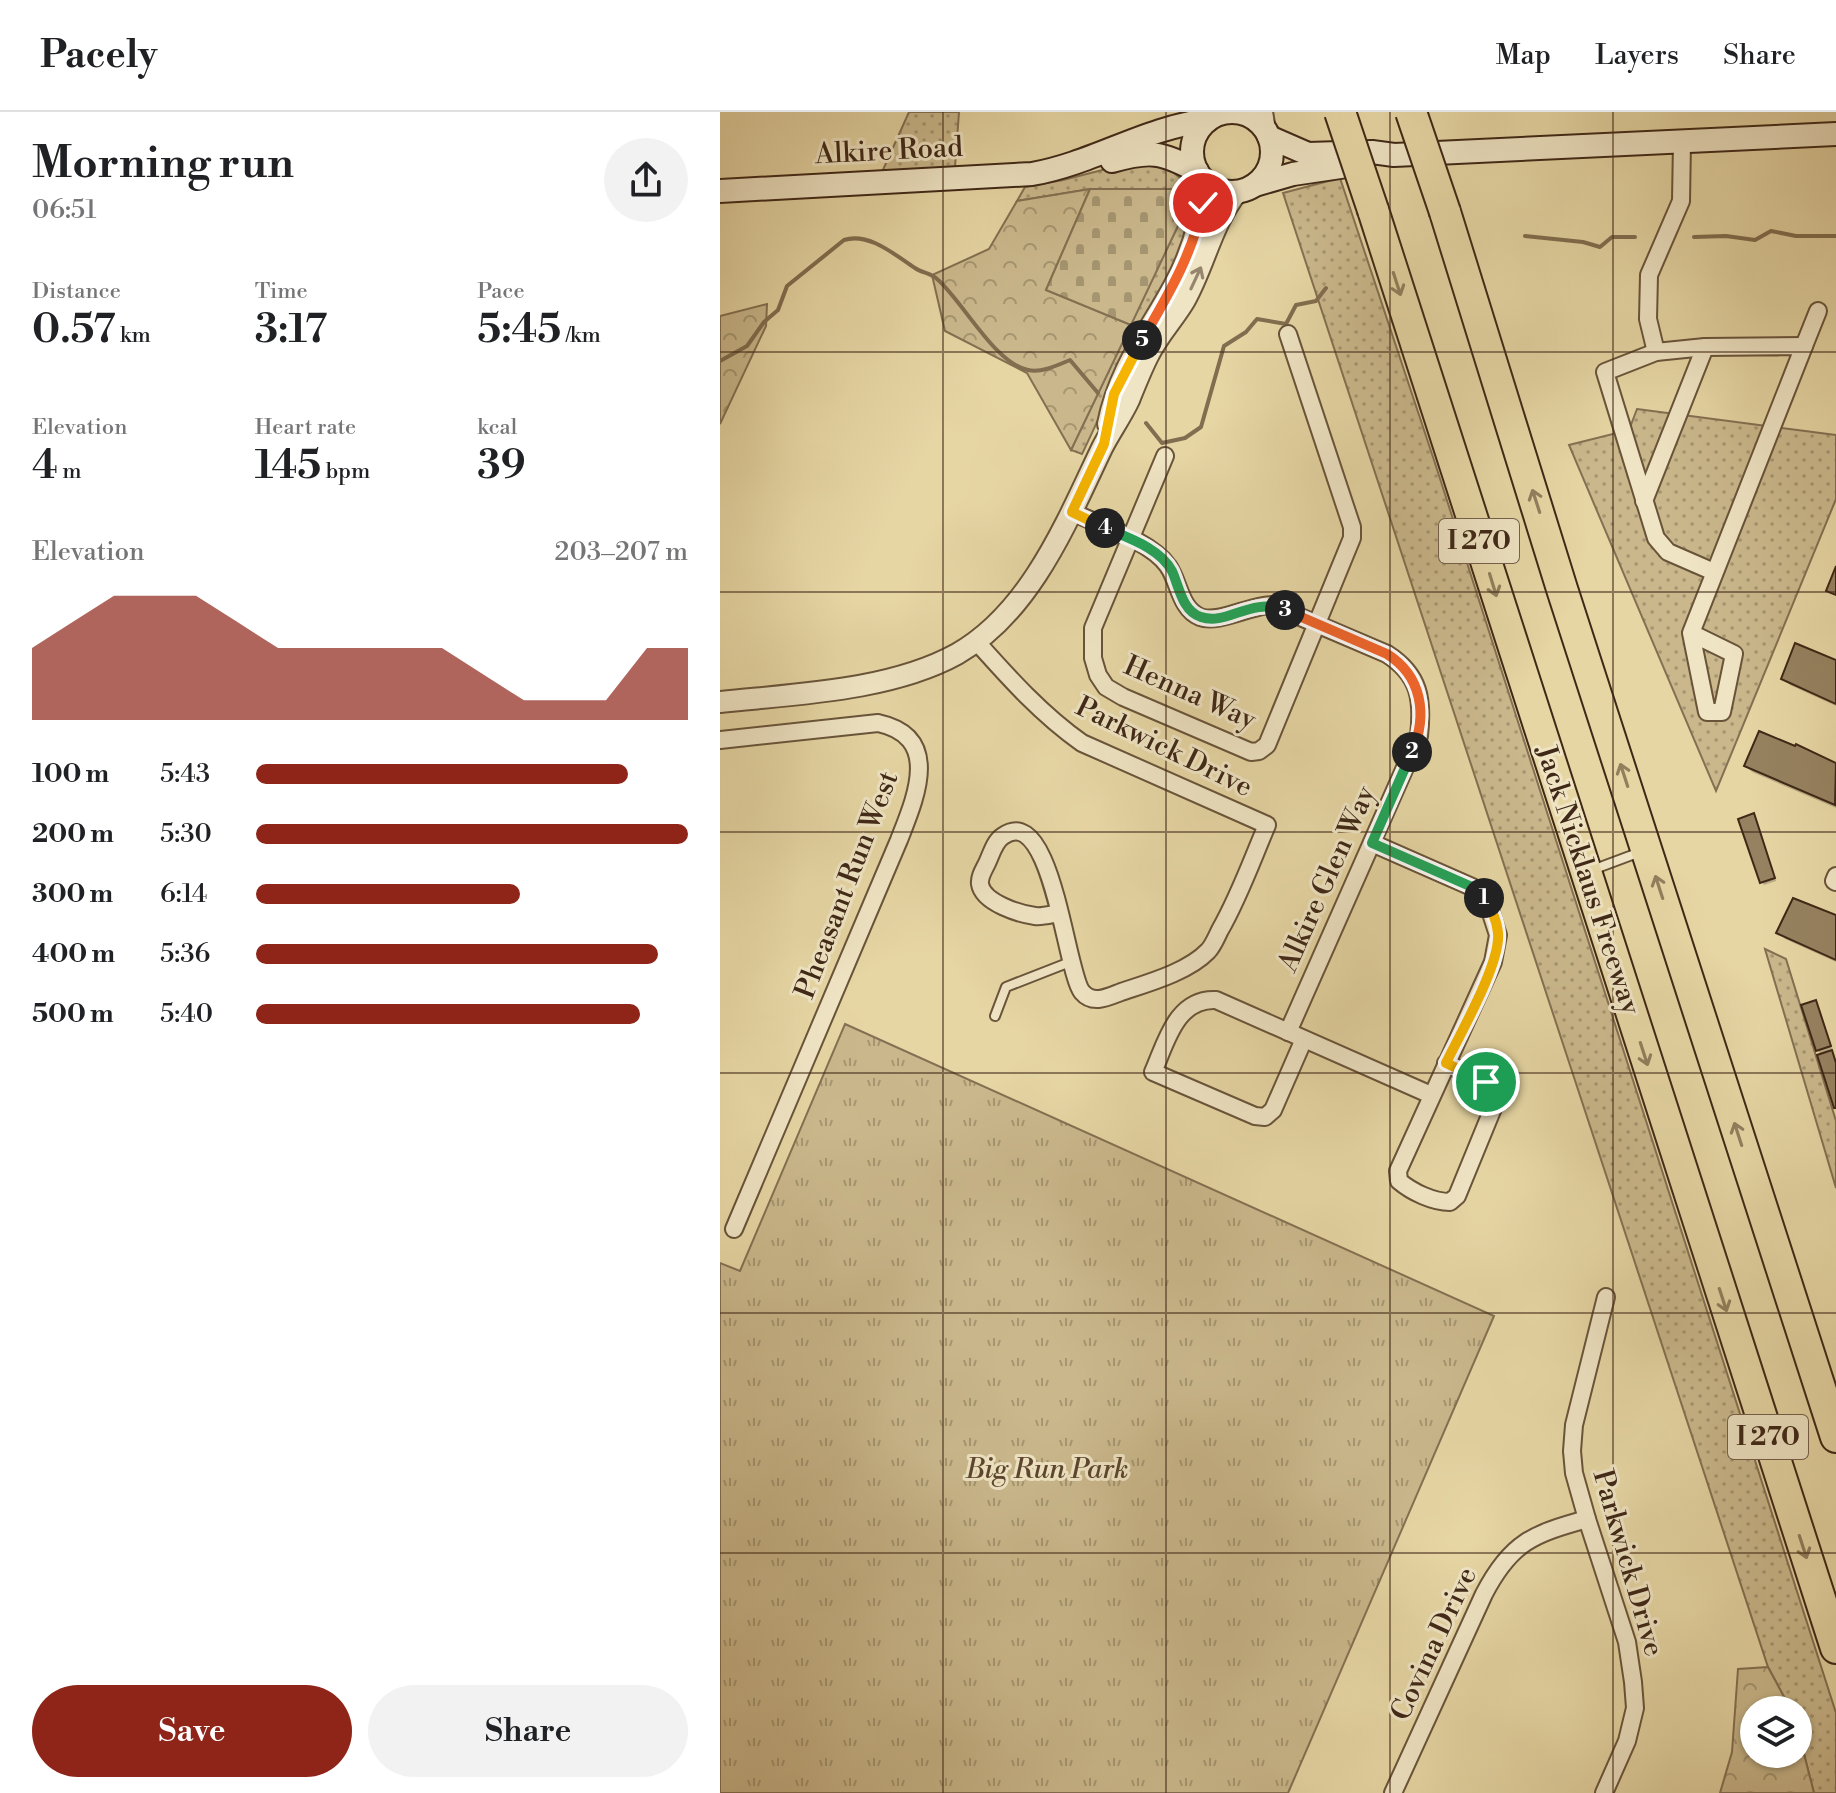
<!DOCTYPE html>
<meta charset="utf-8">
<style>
body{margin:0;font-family:"Libre Bodoni",serif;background:#f2f2f2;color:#202124;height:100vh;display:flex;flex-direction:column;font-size:30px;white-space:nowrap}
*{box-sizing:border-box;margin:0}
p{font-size:26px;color:#757577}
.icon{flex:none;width:44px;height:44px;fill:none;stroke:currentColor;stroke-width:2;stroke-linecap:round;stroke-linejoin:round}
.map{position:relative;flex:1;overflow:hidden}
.panel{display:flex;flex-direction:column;background:#fff;width:720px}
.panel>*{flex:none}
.buttons{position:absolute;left:1020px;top:1584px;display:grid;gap:16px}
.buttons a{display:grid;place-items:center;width:72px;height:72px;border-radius:50%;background:#fff;box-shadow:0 2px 6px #0004;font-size:40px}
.pin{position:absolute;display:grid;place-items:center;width:68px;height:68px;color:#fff;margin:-34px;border:4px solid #fff;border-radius:50%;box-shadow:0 2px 8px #0007}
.km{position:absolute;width:40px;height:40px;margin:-20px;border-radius:50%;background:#222;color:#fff;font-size:22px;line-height:40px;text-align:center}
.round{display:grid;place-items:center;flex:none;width:84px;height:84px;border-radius:42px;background:#f2f2f2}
.headline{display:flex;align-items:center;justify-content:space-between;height:136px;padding:0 32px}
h1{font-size:44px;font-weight:600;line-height:60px}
.figures{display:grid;grid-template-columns:repeat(3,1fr);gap:12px;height:136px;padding:8px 32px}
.figures div{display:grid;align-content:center}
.figures b{font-size:40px;font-weight:600}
.figures small{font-size:22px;font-weight:400}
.figures p{font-size:22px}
.chart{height:224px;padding:16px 32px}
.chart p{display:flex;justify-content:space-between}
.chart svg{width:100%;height:144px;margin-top:8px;fill:#8f2418;opacity:.7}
.button{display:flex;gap:16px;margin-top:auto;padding:16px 32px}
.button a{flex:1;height:92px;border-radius:48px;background:#8f2418;color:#fff;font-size:32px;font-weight:600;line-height:92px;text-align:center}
.button a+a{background:#f2f2f2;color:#202124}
ul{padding:0 32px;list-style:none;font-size:26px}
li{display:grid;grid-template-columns:128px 96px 1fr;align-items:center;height:60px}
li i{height:20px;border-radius:10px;background:#8f2418}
header{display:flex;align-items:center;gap:48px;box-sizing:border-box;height:112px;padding:0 40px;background:#fff;border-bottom:2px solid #e0e0e0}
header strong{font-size:38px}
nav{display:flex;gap:44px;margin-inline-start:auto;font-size:28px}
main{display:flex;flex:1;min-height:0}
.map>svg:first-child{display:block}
</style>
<header>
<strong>Pacely</strong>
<nav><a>Map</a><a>Layers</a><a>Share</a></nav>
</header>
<main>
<section class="panel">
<div class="headline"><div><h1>Morning run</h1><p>06:51</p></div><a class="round"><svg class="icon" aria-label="share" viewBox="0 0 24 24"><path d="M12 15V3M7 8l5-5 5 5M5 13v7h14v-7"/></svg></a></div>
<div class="figures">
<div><p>Distance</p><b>0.57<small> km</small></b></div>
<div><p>Time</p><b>3:17</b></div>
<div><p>Pace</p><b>5:45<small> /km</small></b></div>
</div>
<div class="figures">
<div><p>Elevation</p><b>4<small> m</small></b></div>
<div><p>Heart rate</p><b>145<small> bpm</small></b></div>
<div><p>kcal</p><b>39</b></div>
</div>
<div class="chart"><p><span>Elevation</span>203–207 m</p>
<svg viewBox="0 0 160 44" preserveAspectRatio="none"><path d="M0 44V22L10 14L20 6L30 6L40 6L50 14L60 22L70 22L80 22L90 22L100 22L110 30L120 38L130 38L140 38L150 22L160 22V44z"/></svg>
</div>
<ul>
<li><b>100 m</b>5:43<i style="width:86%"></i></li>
<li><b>200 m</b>5:30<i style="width:100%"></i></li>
<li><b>300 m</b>6:14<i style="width:61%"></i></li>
<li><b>400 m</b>5:36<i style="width:93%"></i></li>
<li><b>500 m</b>5:40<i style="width:89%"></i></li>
</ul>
<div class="button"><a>Save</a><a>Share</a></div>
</section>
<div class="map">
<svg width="1116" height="1681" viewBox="0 0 1116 1681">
<defs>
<pattern id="grass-dots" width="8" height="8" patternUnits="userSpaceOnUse" patternTransform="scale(2)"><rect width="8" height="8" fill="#cab88c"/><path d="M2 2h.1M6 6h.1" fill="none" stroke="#a59671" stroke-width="1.8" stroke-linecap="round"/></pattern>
<pattern id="forest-crowns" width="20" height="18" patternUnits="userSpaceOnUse" patternTransform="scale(2)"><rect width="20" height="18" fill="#cab88c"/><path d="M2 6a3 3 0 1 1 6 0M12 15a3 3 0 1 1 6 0" fill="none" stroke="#a59671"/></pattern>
<pattern id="cemetery-stones" width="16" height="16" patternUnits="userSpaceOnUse" patternTransform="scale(2)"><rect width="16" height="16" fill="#cab88c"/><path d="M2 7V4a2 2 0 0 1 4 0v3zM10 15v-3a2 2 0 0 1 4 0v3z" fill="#a59671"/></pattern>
<pattern id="park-tufts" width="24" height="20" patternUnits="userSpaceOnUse" patternTransform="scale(2)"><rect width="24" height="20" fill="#cab88c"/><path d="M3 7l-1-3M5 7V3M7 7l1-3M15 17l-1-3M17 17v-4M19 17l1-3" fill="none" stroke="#a59671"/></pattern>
</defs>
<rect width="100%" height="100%" fill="#e6d6a4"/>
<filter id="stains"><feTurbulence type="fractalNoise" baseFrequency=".0025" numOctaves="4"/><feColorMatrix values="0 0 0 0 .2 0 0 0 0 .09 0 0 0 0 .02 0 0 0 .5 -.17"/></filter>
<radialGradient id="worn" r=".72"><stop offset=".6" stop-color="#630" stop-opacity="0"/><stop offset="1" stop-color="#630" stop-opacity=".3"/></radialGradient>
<g fill="url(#grass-dots)" stroke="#847052" stroke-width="2">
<path d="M 189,0 L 239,0 L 235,55 L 162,60 Z"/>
<path d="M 406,52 C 416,52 428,50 437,53 C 516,77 438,185 417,225 C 397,263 381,303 362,342 L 351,338 L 465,99 L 370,77 L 297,89 L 305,75 L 343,68 Z"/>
<path d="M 620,66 L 714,348 L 1116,1601 L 1116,1681 L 1094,1681 L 1078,1619 L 1078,1598 L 1071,1598 L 1048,1555 L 563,81 Z"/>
<path d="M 917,297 L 1116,323 L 1116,387 L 996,679 L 849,333 L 909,318 Z"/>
<path d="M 1045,837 L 1066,847 L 1116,1009 L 1116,1076 Z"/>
</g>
<g fill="url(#forest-crowns)" stroke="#847052" stroke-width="2">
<path d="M 370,77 L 326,178 L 411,213 L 351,338 L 307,261 L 225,219 L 212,163 L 269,137 L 297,89 Z"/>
<path d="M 47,192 L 46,214 L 0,312 L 0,204 Z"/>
<path d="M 1048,1555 L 1071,1598 L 1034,1598 L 1034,1642 L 1078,1642 L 1078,1619 L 1094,1681 L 1000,1681 L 1012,1640 L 1018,1557 Z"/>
</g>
<path fill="url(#cemetery-stones)" stroke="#847052" stroke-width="2" d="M 370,77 L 451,77 L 465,99 L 411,213 L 326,178 Z"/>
<path fill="url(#park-tufts)" stroke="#847052" stroke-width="2" d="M 125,912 L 774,1204 L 568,1681 L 0,1681 L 0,1151 L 20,1159 Z"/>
<g fill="#0003">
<path d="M 1116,550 L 1116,594 L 1070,573 L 1063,567 Z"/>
<path d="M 1095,642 L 1116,653 L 1116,696 L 1032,660 L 1026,654 Z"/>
<path d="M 1036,706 L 1056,769 L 1044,773 L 1042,770 Z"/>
<path d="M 1116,805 L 1116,850 L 1065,827 L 1059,820 Z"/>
<path d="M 1095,891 L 1112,937 L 1109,938 L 1116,949 L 1116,996 L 1103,944 L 1097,938 Z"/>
</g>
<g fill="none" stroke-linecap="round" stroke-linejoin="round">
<g stroke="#816d4f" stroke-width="4">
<path d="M 805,124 L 863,130 L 880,135 L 892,125 L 915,125"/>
<path d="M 974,125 L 1006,124 L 1035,128 L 1051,119 L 1076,124 L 1116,124"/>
<path d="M 0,249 L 27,234 L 44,210 L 58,198 L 67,174 L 124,128 C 149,120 175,143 195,156 C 202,161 211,161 217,167 C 242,188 275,252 308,258 C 322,261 338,253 350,248 L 378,281"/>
<path d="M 426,311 L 442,331 L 465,326 L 481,315 L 504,234 L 526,220 L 537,207 L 566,212 L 576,193 L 596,189 L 606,176"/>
</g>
</g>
<g fill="#968260" stroke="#3f2817" stroke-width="2">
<path d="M 1116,454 L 1116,483 L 1106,479 Z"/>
<path d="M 1075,531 L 1116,548 L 1116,592 L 1061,567 Z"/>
<path d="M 1039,619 L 1075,634 L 1076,632 L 1116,651 L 1115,693 L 1024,654 Z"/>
<path d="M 1034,701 L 1055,766 L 1040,771 L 1018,707 Z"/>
<path d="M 1073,786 L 1116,803 L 1116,848 L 1056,821 Z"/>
<path d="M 1096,888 L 1111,934 L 1096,939 L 1081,893 Z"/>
<path d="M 1112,938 L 1116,951 L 1116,996 L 1114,996 L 1097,943 Z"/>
</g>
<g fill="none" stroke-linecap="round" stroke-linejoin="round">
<defs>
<g id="service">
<path d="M 872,758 L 923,739"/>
<path d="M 275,904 L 286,875 L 350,850"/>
</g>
<g id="minor">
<path d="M 962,30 L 961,89 L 929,163 L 928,207 L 936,240 L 985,235 L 1084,234 L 971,521 L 987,600 L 1002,600 L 1014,542 L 971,521"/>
<path d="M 1084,234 L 1098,199"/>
<path d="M 936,240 L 885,260 L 936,426 L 948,440 L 994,460"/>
<path d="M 445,344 L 373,516 L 373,546 L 378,563 L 386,575 L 403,585 L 531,640 L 539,639 L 547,633 L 632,426 L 632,415 L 568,222"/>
<path d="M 924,389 L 985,235"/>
<path d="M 352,400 C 379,413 431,429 448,454 C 459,469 460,497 480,505 C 498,512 531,493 552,493 L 667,542 C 700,563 703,588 699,624 L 568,920"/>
<path d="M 256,529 C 289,566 321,602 362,631 L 547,713 C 532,748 519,785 500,818 C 497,824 493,834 488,839 C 468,860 428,871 401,880 C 388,885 373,893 362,880 C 346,861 332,689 283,724 C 275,729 272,740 268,749 C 265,756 259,764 260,772 C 263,791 300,802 315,804 C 323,805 332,802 339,801"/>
<path d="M 0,628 L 158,611 C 223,625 195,687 179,728 L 14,1117"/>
<path d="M 652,731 L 752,775 L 767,789 L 778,823 L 773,850 L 678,1059 L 679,1069 C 692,1080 713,1090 730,1090 L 737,1084 L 778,984 L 776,976 L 726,951"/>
<path d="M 1116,764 L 1114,769 L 1116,770"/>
<path d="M 584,927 L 553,998 L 545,1005 L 535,1004 L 433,960 C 446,931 456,886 496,888 L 711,983"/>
<path d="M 673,1681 L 764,1482 C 791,1430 813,1422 867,1407"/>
<path d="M 884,1681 L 907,1629 L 915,1596 L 913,1570 L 907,1530 L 867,1407 L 854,1361 L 852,1339 L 854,1313 L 886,1185"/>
</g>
<g id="tertiary">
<path d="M 542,0 L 545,18"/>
<path d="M 388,312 C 399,257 428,222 454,174 C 472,141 482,107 485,69"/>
<path d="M 0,590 C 75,582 170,579 237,542 C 311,500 347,409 382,336 C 390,320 401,305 409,288 C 415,273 421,258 428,244 C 438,223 454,207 465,188 C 485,152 492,111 518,79"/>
</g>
<g id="secondary">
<circle cx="512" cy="40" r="40"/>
<path d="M 549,25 L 588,42 L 652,40 L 674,43 L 1116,22"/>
<path d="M 392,49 C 430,38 442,40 477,59"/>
<path d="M 535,73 L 573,62 L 627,54"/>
<path d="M 0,79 L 312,62 C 374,51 424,16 488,8"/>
</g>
<g id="motorway">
<path d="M 653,98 L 1116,1536"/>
<path d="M 725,100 L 842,477 L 1116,1325"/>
</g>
</defs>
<use href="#service" stroke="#69543a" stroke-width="12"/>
<use href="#minor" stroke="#69543a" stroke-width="20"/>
<use href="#tertiary" stroke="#69543a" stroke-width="24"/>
<use href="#secondary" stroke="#3f2817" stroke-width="26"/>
<use href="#motorway" stroke="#3f2817" stroke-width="34"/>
<use href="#service" stroke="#efe4c4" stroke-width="8"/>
<use href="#minor" stroke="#efe4c4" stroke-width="16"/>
<use href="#tertiary" stroke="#efe4c4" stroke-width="20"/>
<use href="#secondary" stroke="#efe4c4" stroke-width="22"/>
<use href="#motorway" stroke="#e6d6a4" stroke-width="30"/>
<defs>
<g id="motorway-bridge">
<path d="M 620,0 L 653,98"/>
<path d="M 691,0 L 725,100"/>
</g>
</defs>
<use href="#motorway-bridge" stroke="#3f2817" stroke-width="34" stroke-linecap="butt"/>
<use href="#motorway-bridge" stroke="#e6d6a4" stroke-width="30"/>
</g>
<defs><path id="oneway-shaft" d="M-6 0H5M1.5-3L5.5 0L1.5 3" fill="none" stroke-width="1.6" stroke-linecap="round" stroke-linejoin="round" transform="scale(2)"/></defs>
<use stroke="#97866e" href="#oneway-shaft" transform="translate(476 166) rotate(-65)"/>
<g stroke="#927f5e">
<use href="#oneway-shaft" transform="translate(677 172) rotate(72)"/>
<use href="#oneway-shaft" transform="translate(816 389) rotate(-108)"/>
<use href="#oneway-shaft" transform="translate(773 473) rotate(73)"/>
<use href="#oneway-shaft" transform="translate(904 663) rotate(-108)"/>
<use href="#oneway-shaft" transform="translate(939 775) rotate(-108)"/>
<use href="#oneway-shaft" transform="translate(924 942) rotate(72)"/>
<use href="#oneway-shaft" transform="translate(1018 1022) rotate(-108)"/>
<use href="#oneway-shaft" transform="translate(1003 1188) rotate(72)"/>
<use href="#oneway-shaft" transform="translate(1083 1435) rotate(72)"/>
</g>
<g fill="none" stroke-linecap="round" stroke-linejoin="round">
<defs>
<path id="split-1" d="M 764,786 C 771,795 777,809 778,821 C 781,851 740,922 726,951 L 766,970"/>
<path id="split-2" d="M 692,640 L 652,731 L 752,775 L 764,786"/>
<path id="split-3" d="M 565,498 L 667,542 C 702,564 708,603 692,640"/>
<path id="split-4" d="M 385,416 C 408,426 440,436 452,459 C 459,474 462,499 481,505 C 507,514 530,485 565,498"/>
<path id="split-5" d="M 385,416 L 352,400 L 384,332 L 394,282 L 422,228"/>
<path id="split-6" d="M 422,228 C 448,183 473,142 483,91"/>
</defs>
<use href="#split-1" stroke="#fff" stroke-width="16"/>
<use href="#split-2" stroke="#fff" stroke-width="16"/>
<use href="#split-3" stroke="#fff" stroke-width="16"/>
<use href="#split-4" stroke="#fff" stroke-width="16"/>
<use href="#split-5" stroke="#fff" stroke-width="16"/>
<use href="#split-6" stroke="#fff" stroke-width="16"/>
<use href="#split-1" stroke="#f5b400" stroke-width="10"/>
<use href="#split-2" stroke="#22a559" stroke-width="10"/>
<use href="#split-3" stroke="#f0652b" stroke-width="10"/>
<use href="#split-4" stroke="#22a559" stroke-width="10"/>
<use href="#split-5" stroke="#f5b400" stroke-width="10"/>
<use href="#split-6" stroke="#f0652b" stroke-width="10"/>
</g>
<path fill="none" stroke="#3f2817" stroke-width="2" stroke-opacity="0.55" d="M 223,0 L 223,1681M 446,0 L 446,1681M 670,0 L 670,1681M 893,0 L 893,1681M 0,240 L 1116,240M 0,480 L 1116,480M 0,720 L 1116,720M 0,961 L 1116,961M 0,1201 L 1116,1201M 0,1441 L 1116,1441"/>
<g text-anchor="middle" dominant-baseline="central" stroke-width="6" stroke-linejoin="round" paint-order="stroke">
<g fill="#efe4c4" stroke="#74604b" stroke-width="2">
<rect x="719" y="407" width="80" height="44" rx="6"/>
<rect x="1008" y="1303" width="80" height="44" rx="6"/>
</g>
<g font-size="26" font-weight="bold" fill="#3f2817">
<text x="759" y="429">I 270</text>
<text x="1048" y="1325">I 270</text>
</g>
<g font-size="28" fill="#3f2817" stroke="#efe4c4">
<text transform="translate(169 39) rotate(-3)">Alkire Road</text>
<text transform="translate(470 581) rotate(24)">Henna Way</text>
<text transform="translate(444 635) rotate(26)">Parkwick Drive</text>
<text transform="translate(607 767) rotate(-66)">Alkire Glen Way</text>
<text transform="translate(868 768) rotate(72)">Jack Nicklaus Freeway</text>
<text transform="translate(127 773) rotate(-69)">Pheasant Run West</text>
<text transform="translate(908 1451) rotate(74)">Parkwick Drive</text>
<text transform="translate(714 1532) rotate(-65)">Covina Drive</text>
</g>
<g font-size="28" font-style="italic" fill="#5b452e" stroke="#efe4c4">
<text x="327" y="1357">Big Run Park</text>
</g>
</g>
<rect width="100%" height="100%" filter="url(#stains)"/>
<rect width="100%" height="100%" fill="url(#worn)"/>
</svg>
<div class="buttons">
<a><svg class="icon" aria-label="layers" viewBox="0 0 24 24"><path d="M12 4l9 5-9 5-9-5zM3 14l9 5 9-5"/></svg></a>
</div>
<div class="pin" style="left:766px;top:970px;background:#1e9e55"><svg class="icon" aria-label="arrive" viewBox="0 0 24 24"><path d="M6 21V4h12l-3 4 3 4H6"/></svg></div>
<div class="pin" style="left:483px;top:91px;background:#d93025"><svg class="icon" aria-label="check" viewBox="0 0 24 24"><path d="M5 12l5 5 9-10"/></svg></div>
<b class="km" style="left:764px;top:786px">1</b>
<b class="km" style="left:692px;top:640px">2</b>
<b class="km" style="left:565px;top:498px">3</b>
<b class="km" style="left:385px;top:416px">4</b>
<b class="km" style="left:422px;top:228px">5</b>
</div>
</main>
